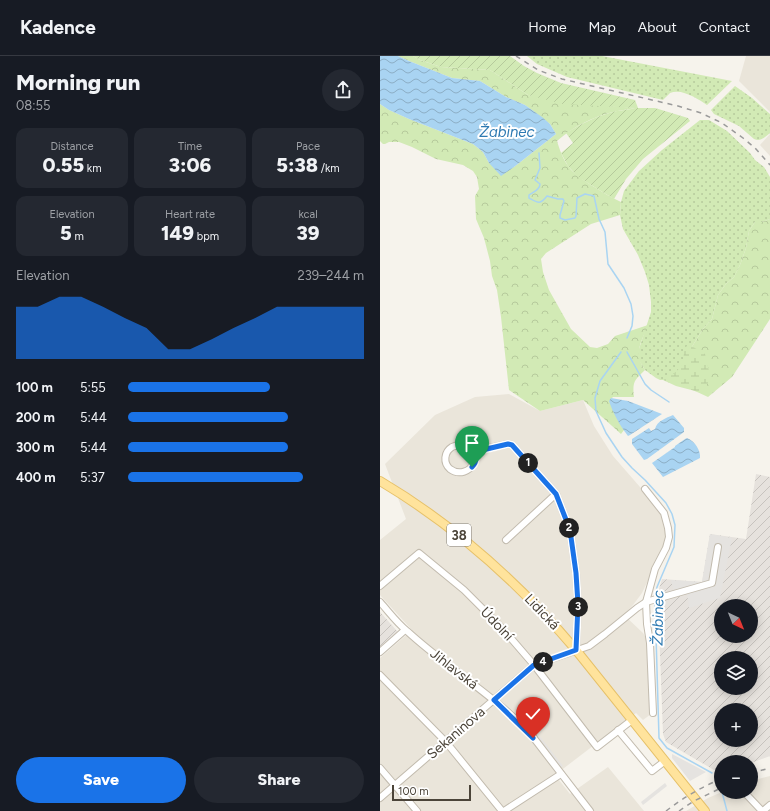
<!DOCTYPE html>
<meta charset="utf-8">
<style>
body{margin:0;font-family:Figtree,sans-serif;background:#242831;color:#f1f3f6;height:100vh;display:flex;flex-direction:column;font-size:15px;white-space:nowrap}
*{box-sizing:border-box;margin:0}
p{font-size:13px;color:#9ea1a6}
.icon{flex:none;width:22px;height:22px;fill:none;stroke:currentColor;stroke-width:2;stroke-linecap:round;stroke-linejoin:round}
.map{position:relative;flex:1;overflow:hidden}
.details{display:flex;flex-direction:column;background:#171b24;width:380px}
.details>*{flex:none}
.needle{width:26px;rotate:137deg}
.fabs{position:absolute;left:334px;top:543px;display:grid;gap:8px}
.fabs a{display:grid;place-items:center;width:44px;height:44px;border-radius:50%;background:#171b24;box-shadow:0 2px 10px #0003;font-size:20px}
.scale{position:absolute;left:12px;bottom:10px;width:79px;box-sizing:border-box;padding-left:4px;border:2px solid #4b4439;border-top:0;font-size:11px;line-height:14px;white-space:nowrap;color:#4b4439;-webkit-text-stroke:3px #fff;paint-order:stroke}
.pin{position:absolute;display:grid;place-items:center;width:34px;height:34px;color:#fff;margin:-41px -17px;border-radius:50% 50% 50% 0;rotate:-45deg;box-shadow:0 0 4px #0007}
.pin .icon{rotate:45deg}
.km{position:absolute;width:20px;height:20px;margin:-10px;border-radius:50%;background:#222;color:#fff;font-size:11px;line-height:20px;text-align:center}
.round{display:grid;place-items:center;flex:none;width:42px;height:42px;border-radius:21px;background:#242831}
.overview{display:flex;align-items:center;justify-content:space-between;height:68px;padding:0 16px}
h1{font-size:22px;font-weight:800;line-height:30px}
.figures{display:grid;grid-template-columns:repeat(3,1fr);gap:6px;height:68px;padding:4px 16px}
.figures div{display:grid;align-content:center;border-radius:10px;background:#242831;text-align:center}
.figures b{font-size:20px;font-weight:800}
.figures small{font-size:11px;font-weight:400}
.figures p{font-size:11px}
.chart{height:112px;padding:8px 16px}
.chart p{display:flex;justify-content:space-between}
.chart svg{width:100%;height:72px;margin-top:4px;fill:#1a73e8;opacity:.7}
.action{display:flex;gap:8px;margin-top:auto;padding:8px 16px}
.action a{flex:1;height:46px;border-radius:24px;background:#1a73e8;color:#fff;font-size:16px;font-weight:800;line-height:46px;text-align:center}
.action a+a{background:#242831;color:#f1f3f6}
ul{padding:0 16px;list-style:none;font-size:13px}
li{display:grid;grid-template-columns:64px 48px 1fr;align-items:center;height:30px}
li i{height:10px;border-radius:5px;background:#1a73e8}
header{display:flex;align-items:center;gap:24px;box-sizing:border-box;height:56px;padding:0 20px;background:#171b24;border-bottom:1px solid #363941}
header strong{font-size:19px}
nav{display:flex;gap:22px;margin-inline-start:auto;font-size:14px}
main{display:flex;flex:1;min-height:0}
.map>svg:first-child{display:block}
</style>
<header>
<strong>Kadence</strong>
<nav><a>Home</a><a>Map</a><a>About</a><a>Contact</a></nav>
</header>
<main>
<section class="details">
<div class="overview"><div><h1>Morning run</h1><p>08:55</p></div><a class="round"><svg class="icon" aria-label="share" viewBox="0 0 24 24"><path d="M12 15V3M7 8l5-5 5 5M5 13v7h14v-7"/></svg></a></div>
<div class="figures">
<div><p>Distance</p><b>0.55<small> km</small></b></div>
<div><p>Time</p><b>3:06</b></div>
<div><p>Pace</p><b>5:38<small> /km</small></b></div>
</div>
<div class="figures">
<div><p>Elevation</p><b>5<small> m</small></b></div>
<div><p>Heart rate</p><b>149<small> bpm</small></b></div>
<div><p>kcal</p><b>39</b></div>
</div>
<div class="chart"><p><span>Elevation</span>239–244 m</p>
<svg viewBox="0 0 160 44" preserveAspectRatio="none"><path d="M0 44V12L10 12L20 6L30 6L40 12L50 19L60 25L70 38L80 38L90 32L100 25L110 19L120 12L130 12L140 12L150 12L160 12V44z"/></svg>
</div>
<ul>
<li><b>100 m</b>5:55<i style="width:60%"></i></li>
<li><b>200 m</b>5:44<i style="width:68%"></i></li>
<li><b>300 m</b>5:44<i style="width:68%"></i></li>
<li><b>400 m</b>5:37<i style="width:74%"></i></li>
</ul>
<div class="action"><a>Save</a><a>Share</a></div>
</section>
<div class="map">
<svg width="390" height="755" viewBox="0 0 390 755">
<defs>
<pattern id="industrial-furrows" width="10" height="10" patternUnits="userSpaceOnUse"><rect width="10" height="10" fill="#e6e2dd"/><path d="M-1 1l2-2M0 10L10 0M9 11l2-2" fill="none" stroke="#c7c3be"/></pattern>
<pattern id="grass-dots" width="8" height="8" patternUnits="userSpaceOnUse"><rect width="8" height="8" fill="#d2eab5"/><path d="M2 2h.1M6 6h.1" fill="none" stroke="#b6ca9c" stroke-width="1.8" stroke-linecap="round"/></pattern>
<pattern id="forest-crowns" width="20" height="18" patternUnits="userSpaceOnUse"><rect width="20" height="18" fill="#d2eab5"/><path d="M2 6a3 3 0 1 1 6 0M12 15a3 3 0 1 1 6 0" fill="none" stroke="#b6ca9c"/></pattern>
<pattern id="wetland-marsh" width="20" height="14" patternUnits="userSpaceOnUse"><rect width="20" height="14" fill="#d2eab5"/><path d="M1 5h8M5 5V1M11 12h8M15 12V8" fill="none" stroke="#b6ca9c"/></pattern>
<pattern id="garden-furrows" width="10" height="10" patternUnits="userSpaceOnUse"><rect width="10" height="10" fill="#d2eab5"/><path d="M-1 1l2-2M0 10L10 0M9 11l2-2" fill="none" stroke="#b6ca9c"/></pattern>
<pattern id="water-waves" width="16" height="10" patternUnits="userSpaceOnUse"><rect width="16" height="10" fill="#a9d4f2"/><path d="M0 5q4-4 8 0t8 0" fill="none" stroke="#8caec5"/></pattern>
</defs>
<rect width="100%" height="100%" fill="#f6f3ec"/>
<g fill="#eae5da">
<path d="M 366,0 L 390,0 L 390,56 L 359,25 Z"/>
<path d="M 390,78 L 390,100 L 380,89 Z"/>
<path d="M 129,338 L 160,355 L 203,344 L 214,370 L 233,400 L 280,454 L 285,465 L 286,486 L 282,495 L 262,537 L 253,549 L 244,559 L 263,577 L 269,587 L 271,658 L 263,664 L 256,657 L 175,719 L 190,738 L 228,711 L 264,755 L 0,755 L 0,602 L 32,574 L 0,539 L 0,484 L 26,463 L 5,408 L 55,359 L 95,341 Z"/>
<path d="M 390,720 L 390,755 L 306,755 L 328,742 L 342,736 L 371,736 L 371,725 Z"/>
</g>
<g fill="url(#industrial-furrows)" fill-rule="evenodd">
<path d="M 376,418 L 390,421 L 390,700 L 371,707 L 341,706 L 341,714 L 334,714 L 286,686 L 283,678 L 279,570 L 279,533 L 282,523 L 322,526 L 330,478 L 366,483 ZM 341,550 L 371,550 L 371,580 L 341,580 ZM 341,602 L 371,602 L 371,632 L 341,632 ZM 341,654 L 371,654 L 371,684 L 341,684 Z"/>
<path d="M 0,556 L 18,576 L 0,592 Z"/>
</g>
<g fill="url(#grass-dots)">
<path d="M 147,0 L 222,0 L 352,25 L 327,49 C 318,43 302,32 290,37 C 288,39 285,42 283,44 L 187,21 L 157,8 Z"/>
<path d="M 355,30 L 372,42 L 390,58 L 390,77 C 385,81 381,86 374,83 L 359,70 L 334,58 L 331,54 Z"/>
<path d="M 320,64 L 329,64 L 347,75 L 370,97 L 375,104 L 384,111 L 390,121 L 390,163 L 382,166 L 375,166 L 369,175 L 366,192 L 360,209 L 354,221 L 346,228 L 338,239 L 332,263 L 323,273 L 313,289 L 307,301 L 302,313 L 285,324 L 280,324 L 276,322 L 265,314 L 259,304 L 258,296 L 271,256 L 271,246 L 269,229 L 265,216 L 258,199 L 243,173 L 240,159 L 241,146 L 244,135 L 259,115 L 282,94 Z"/>
</g>
<g fill="url(#forest-crowns)">
<path d="M 18,0 L 33,0 L 40,4 L 61,11 L 110,14 L 148,39 L 229,50 L 258,52 C 249,53 241,54 233,56 C 212,61 193,71 177,85 C 185,112 193,118 216,132 C 224,137 232,142 241,146 L 240,159 L 211,168 L 166,197 L 161,203 L 163,216 L 169,234 L 191,273 L 210,291 L 217,292 L 228,288 L 235,280 L 268,269 C 261,287 253,297 265,314 C 255,324 252,325 254,341 L 233,341 L 230,344 L 230,346 L 244,374 L 241,378 L 203,344 L 160,355 L 129,334 L 121,261 L 117,234 L 112,220 L 110,205 L 104,182 L 96,163 L 95,140 L 99,133 L 97,121 L 93,115 L 83,109 L 56,103 L 32,91 L 19,86 L 9,86 L 5,88 L 3,88 L 0,85 L 0,48 L 9,54 L 29,63 L 93,88 L 103,96 L 109,107 L 134,111 L 176,78 L 170,68 L 145,49 L 126,41 L 100,25 L 72,22 L 29,5 Z"/>
<path d="M 390,163 L 390,263 L 352,321 L 328,341 L 289,323 L 297,319 L 313,289 L 323,273 L 332,263 L 338,239 L 346,228 L 354,221 L 360,209 L 366,192 L 369,175 L 375,166 L 382,166 Z"/>
</g>
<path fill="url(#wetland-marsh)" d="M 308,288 L 325,298 L 329,315 L 328,327 L 319,336 L 296,330 L 283,324 C 291,319 301,315 303,304 C 305,296 302,297 308,288 Z"/>
<path fill="url(#garden-furrows)" d="M 33,0 L 130,0 L 144,10 L 157,17 L 181,27 L 255,44 L 258,52 L 275,52 L 308,62 L 310,65 L 263,103 L 246,123 L 234,143 L 198,121 L 188,110 L 181,97 L 193,87 L 186,77 C 201,68 216,60 233,56 C 240,54 249,54 255,52 L 183,48 L 148,39 L 110,14 L 61,11 L 40,4 Z"/>
<g fill="#e5e3e0">
<path d="M 330,478 L 352,482 L 340,542 L 309,552 L 307,537 L 295,540 L 291,524 L 322,526 Z"/>
<path d="M 159,679 L 183,710 L 179,712 L 156,681 Z"/>
<path d="M 292,698 L 326,716 L 310,725 L 292,702 Z"/>
<path d="M 285,727 L 287,730 L 263,749 L 261,746 Z"/>
</g>
<g fill="url(#water-waves)">
<path d="M 0,0 L 18,0 L 29,5 L 72,22 L 100,25 L 126,41 L 145,49 L 162,61 L 170,68 L 176,78 L 134,111 L 121,120 L 109,107 L 103,96 L 93,88 L 29,63 L 9,54 L 0,48 Z"/>
<path d="M 231,342 L 248,345 L 282,358 L 250,379 L 248,380 C 240,370 233,357 229,345 Z"/>
<path d="M 293,359 L 304,372 L 304,376 L 267,403 L 264,404 L 252,388 L 252,383 L 269,372 L 271,375 L 275,373 C 277,365 286,362 293,359 Z"/>
<path d="M 307,382 C 315,385 321,395 320,402 L 283,421 L 272,407 L 295,391 L 295,390 L 305,383 Z"/>
</g>
<g fill="none" stroke-linecap="round" stroke-linejoin="round">
<g stroke="#a9d4f2" stroke-width="1.5">
<path d="M 159,97 L 160,112 L 155,124 L 160,128 C 160,134 153,136 149,139 L 149,142 C 158,147 160,149 167,140 L 178,143 L 183,143 L 184,145 L 180,159 L 180,162 L 185,164 L 195,162 L 196,160 L 197,142 L 205,138 L 214,140 L 219,163 L 225,176 L 228,208 L 244,232 L 251,248 L 253,260 L 252,270 L 247,282"/>
<path d="M 241,296 L 220,325 L 215,342 L 216,355 L 226,377 L 242,401 L 252,412 L 265,424 L 286,447 L 292,458 L 295,469 L 294,491 L 277,531 L 275,542"/>
<path d="M 247,296 L 265,328 L 271,334 L 289,346"/>
<path d="M 275,545 L 279,682 L 287,692 L 332,717"/>
<path d="M 342,736 L 347,755"/>
</g>
<defs>
<g id="minor">
<path d="M 81,389 C 112,392 89,427 70,413 C 63,407 64,396 72,391 C 74,390 78,389 81,389 Z"/>
<path d="M 95,396 L 100,394 L 128,388 L 132,389 L 176,438 L 190,474 L 196,517 L 198,548 L 196,594"/>
<path d="M 265,433 L 284,457 L 288,472 L 289,481 L 286,492 L 275,513 L 266,546 L 267,568 L 270,587 L 273,657"/>
<path d="M 126,484 L 176,438"/>
<path d="M 0,530 L 39,497 L 84,534 L 122,572 L 154,609 L 217,691 L 252,664"/>
<path d="M 0,546 C 9,556 17,567 27,575 C 67,612 116,640 153,681 L 210,755"/>
<path d="M 0,596 L 25,574"/>
<path d="M 0,619 L 66,686 L 122,755"/>
<path d="M 238,674 L 272,715 L 285,705"/>
<path d="M 0,712 L 37,755"/>
<path d="M 365,737 L 382,755"/>
<path d="M 0,742 L 154,609 L 209,590 L 225,578 L 257,552 L 266,546 L 332,527 L 338,491"/>
<path d="M 124,755 L 181,718"/>
<path d="M 383,755 L 390,749"/>
</g>
<path id="major" d="M 0,425 C 74,469 140,528 196,594 L 325,755"/>
</defs>
<use href="#minor" stroke="#c2bbae" stroke-width="8"/>
<use href="#major" stroke="#e6c16a" stroke-width="10"/>
<use href="#minor" stroke="#fff" stroke-width="6"/>
<use href="#major" stroke="#ffe39c" stroke-width="8"/>
<g stroke="#9a9a9a" stroke-width="1.5" stroke-dasharray="5 5" stroke-linecap="butt">
<path d="M 136,0 L 158,14 L 182,23 L 298,50 L 321,57 L 342,67 L 363,82 L 375,92 L 390,109"/>
<path d="M 371,717 L 390,712"/>
<path d="M 286,755 C 303,742 321,731 341,723"/>
<path d="M 299,755 L 314,745 L 341,732"/>
</g>
</g>
<g fill="none" stroke-linecap="round" stroke-linejoin="round">
<defs>
<path id="route" d="M 92,411 C 96,407 97,402 95,396 L 98,395 L 128,388 L 132,389 L 176,438 L 190,474 L 196,517 L 198,548 L 196,594 L 154,609 L 114,644 L 153,682"/>
</defs>
<use href="#route" stroke="#fff" stroke-width="8"/>
<use href="#route" stroke="#1a73e8" stroke-width="5"/>
</g>
<g text-anchor="middle" dominant-baseline="central" stroke-width="4" stroke-linejoin="round" paint-order="stroke">
<rect fill="#fff" stroke="#817c74" stroke-width="1" x="67" y="468" width="24" height="22" rx="3"/>
<g font-size="13" font-weight="bold" fill="#4b4439">
<text x="79" y="479">38</text>
</g>
<g font-size="14" fill="#4b4439" stroke="#fff">
<text transform="translate(162 556) rotate(46)">Lidická</text>
<text transform="translate(117 568) rotate(46)">Údolní</text>
<text transform="translate(74 613) rotate(38)">Jihlavská</text>
<text transform="translate(76 677) rotate(-41)">Sekaninova</text>
</g>
<g font-size="15" font-style="italic" fill="#2e7ab2" stroke="#fff">
<text x="127" y="76">Žabinec</text>
<text transform="translate(278 562) rotate(-89)">Žabinec</text>
</g>
</g>
</svg>
<div class="fabs">
<a><svg class="needle" viewBox="-14 -14 28 28"><path d="M0-13l5 13h-10z" fill="#e53935"/><path d="M0 13l5-13h-10z" fill="#9ea1a6"/></svg></a>
<a><svg class="icon" aria-label="layers" viewBox="0 0 24 24"><path d="M12 4l9 5-9 5-9-5zM3 14l9 5 9-5"/></svg></a>
<a>+</a>
<a>−</a>
</div>
<div class="scale">100 m</div>
<div class="pin" style="left:92px;top:411px;background:#1e9e55"><svg class="icon" aria-label="arrive" viewBox="0 0 24 24"><path d="M6 21V4h12l-3 4 3 4H6"/></svg></div>
<div class="pin" style="left:153px;top:682px;background:#d93025"><svg class="icon" aria-label="check" viewBox="0 0 24 24"><path d="M5 12l5 5 9-10"/></svg></div>
<b class="km" style="left:148px;top:407px">1</b>
<b class="km" style="left:189px;top:472px">2</b>
<b class="km" style="left:198px;top:551px">3</b>
<b class="km" style="left:163px;top:606px">4</b>
</div>
</main>
